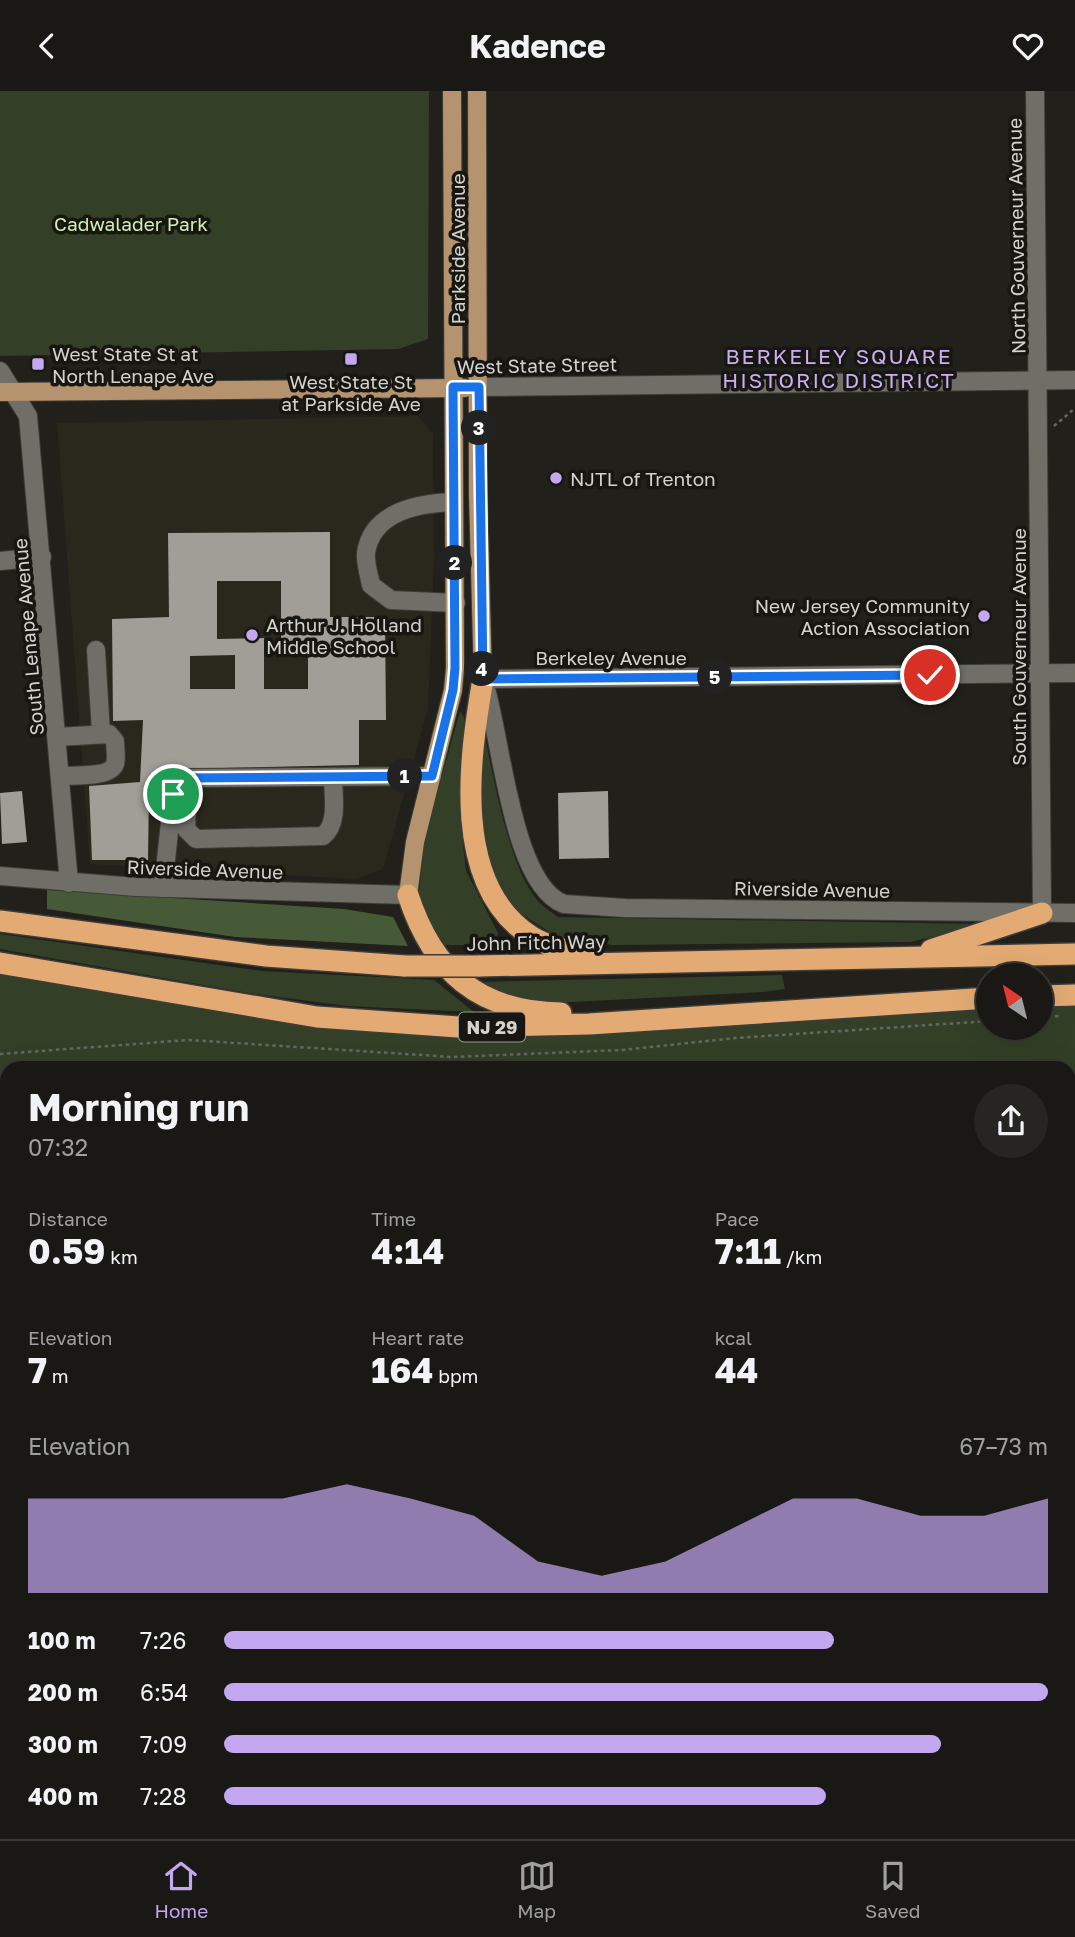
<!DOCTYPE html>
<meta charset="utf-8">
<style>
body{margin:0;font-family:"Golos Text",sans-serif;background:#262522;color:#f1f3f6;height:100vh;display:flex;flex-direction:column;font-size:26px;white-space:nowrap}
*{box-sizing:border-box;margin:0}
p{font-size:23px;color:#9fa0a0}
.icon{flex:none;width:38px;height:38px;fill:none;stroke:currentColor;stroke-width:2;stroke-linecap:round;stroke-linejoin:round}
.map{position:relative;flex:1;overflow:hidden}
.side{position:absolute;left:0px;top:970px;width:1076px;height:779px;display:flex;flex-direction:column;background:#191814;border-radius:21px 21px 0 0;box-shadow:0 7px 28px #0002,0 0 0 2px #373734}
.side>*{flex:none}
.needle{width:46px;rotate:325deg}
.fabs{position:absolute;left:976px;top:872px;display:grid;gap:14px}
.fabs a{display:grid;place-items:center;width:77px;height:77px;border-radius:50%;background:#191814;box-shadow:0 7px 28px #0002,0 0 0 2px #373734;font-size:35px}
.pin{position:absolute;display:grid;place-items:center;width:60px;height:60px;color:#fff;margin:-30px;border:4px solid #fff;border-radius:50%;box-shadow:0 2px 7px #0007}
.km{position:absolute;width:35px;height:35px;margin:-18px;border-radius:50%;background:#222;color:#fff;font-size:19px;line-height:35px;text-align:center}
.round{display:grid;place-items:center;flex:none;width:74px;height:74px;border-radius:37px;background:#262522}
.overview{display:flex;align-items:center;justify-content:space-between;height:119px;padding:0 28px}
h1{font-size:38px;font-weight:700;line-height:52px}
.metrics{display:grid;grid-template-columns:repeat(3,1fr);gap:10px;height:119px;padding:7px 28px}
.metrics div{display:grid;align-content:center}
.metrics b{font-size:35px;font-weight:700}
.metrics small{font-size:19px;font-weight:400}
.metrics p{font-size:19px}
.chart{height:196px;padding:14px 28px}
.chart p{display:flex;justify-content:space-between}
.chart svg{width:100%;height:126px;margin-top:7px;fill:#c4a7f1;opacity:.7}
ul{padding:0 28px;list-style:none;font-size:23px}
li{display:grid;grid-template-columns:112px 84px 1fr;align-items:center;height:52px}
li i{height:18px;border-radius:9px;background:#c4a7f1}
header{display:flex;justify-content:space-between;align-items:center;height:91px;padding:0 28px;background:#191814;font-size:32px;font-weight:700}
.menu{display:flex;justify-content:space-around;align-items:center;height:98px;border-top:2px solid #373734;background:#191814;font-size:19px;color:#9fa0a0}
.menu a{display:grid;justify-items:center;gap:4px}
.menu .active{color:#c4a7f1}
.map>svg:first-child{display:block}
</style>
<header><svg class="icon" aria-label="back" viewBox="0 0 24 24"><path d="M15 5l-7 7 7 7"/></svg>Kadence<svg class="icon" aria-label="heart" viewBox="0 0 24 24"><path d="M12 20l-8-8c-3-5 5-10 8-4 3-6 11-1 8 4z"/></svg></header>
<div class="map">
<svg width="1075" height="1748" viewBox="0 0 1075 1748">
<rect width="100%" height="100%" fill="#21201a"/>
<path fill="#2a281c" d="M 418,325 L 433,343 L 434,471 L 428,618 L 383,778 L 356,788 L 90,773 L 57,332 Z"/>
<g fill="#334027">
<path d="M 0,0 L 429,0 L 428,248 L 398,258 L 0,265 Z"/>
<path d="M 460,620 L 464,626 L 461,736 L 466,780 L 498,842 L 495,854 L 439,854 L 419,801 L 425,746 Z"/>
<path d="M 483,634 C 491,677 509,777 537,809 C 542,815 551,821 558,826 L 982,833 L 911,851 L 612,854 L 554,844 L 519,821 L 494,789 L 480,732 Z"/>
<path d="M 0,843 L 262,880 L 434,889 L 474,921 L 346,915 L 248,902 L 0,858 Z"/>
<path d="M 0,871 L 388,933 L 989,907 L 989,936 L 1041,936 L 1041,905 L 1075,904 L 1075,994 L 1069,994 L 1069,976 L 7,976 L 7,1051 L 0,1051 Z"/>
<path d="M 782,884 L 785,898 L 764,901 L 534,913 L 476,891 Z"/>
</g>
<path fill="#475a37" d="M 47,799 L 344,818 L 393,826 L 408,855 L 235,846 L 47,818 Z"/>
<path fill="#00141e" d="M 1069,994 L 1075,994 L 1075,1748 L 0,1748 L 0,1051 L 7,1051 L 7,1741 L 1069,1741 Z"/>
<g fill="#a09e96" fill-rule="evenodd">
<path d="M 330,441 L 330,526 L 385,526 L 386,629 L 359,629 L 359,674 L 178,678 L 170,681 L 162,699 L 149,699 L 148,769 L 92,769 L 89,695 L 140,691 L 143,629 L 113,630 L 112,528 L 169,526 L 168,442 ZM 217,490 L 281,490 L 281,559 L 308,559 L 308,598 L 264,598 L 264,547 L 217,548 ZM 235,564 L 235,598 L 190,598 L 190,565 Z"/>
<path d="M 22,700 L 27,751 L 2,753 L 0,702 Z"/>
<path d="M 608,700 L 609,767 L 559,768 L 558,702 Z"/>
</g>
<g fill="none" stroke-linecap="round" stroke-linejoin="round">
<defs>
<g id="minor">
<path d="M 1035,0 L 1042,822"/>
<path d="M 0,280 L 28,325 L 69,792"/>
<path d="M 479,296 L 1075,289"/>
<path d="M 454,411 C 420,412 372,420 366,462 C 365,471 369,484 371,494 L 391,509 L 456,512"/>
<path d="M 0,470 L 42,466"/>
<path d="M 96,559 L 101,642"/>
<path d="M 1075,582 L 483,588 C 501,638 510,793 564,813 L 625,817 L 1075,822"/>
<path d="M 57,646 L 109,643 L 115,650 C 115,657 117,667 115,673 C 110,687 73,684 61,685"/>
<path d="M 171,715 L 187,715 L 186,738 L 196,748 L 323,745 C 339,733 333,704 333,686"/>
<path d="M 0,785 L 136,796 L 408,804"/>
<path d="M 163,797 L 173,703 L 176,693 L 184,687 L 432,685"/>
</g>
<g id="major">
<path d="M 477,0 L 478,403 L 483,588"/>
<path d="M 0,301 L 465,297"/>
<path d="M 408,804 L 415,751 L 453,599 L 455,577 L 452,0"/>
</g>
<g id="highway">
<path d="M 483,588 C 469,668 451,795 532,846 C 550,857 573,860 593,865"/>
<path d="M 408,804 C 433,880 478,921 561,922"/>
<path d="M 0,830 L 266,865 L 405,875"/>
<path d="M 931,859 L 1042,822"/>
<path d="M 0,872 L 317,926 L 458,936 L 589,933 L 989,907"/>
<path d="M 478,875 L 1075,863"/>
<path d="M 1041,905 L 1075,904"/>
</g>
</defs>
<use href="#minor" stroke="#3e3d39" stroke-width="20"/>
<use href="#major" stroke="#3e3d39" stroke-width="20"/>
<use href="#highway" stroke="#3e3d39" stroke-width="24"/>
<g stroke="#676762" stroke-width="2.5" stroke-dasharray="3.5 3.5" stroke-linecap="butt">
<path d="M 1054,335 L 1074,318"/>
<path d="M 1041,926 L 1059,925"/>
<path d="M 0,963 L 189,949 L 452,966 L 622,959 L 736,947 L 989,930"/>
</g>
<use href="#minor" stroke="#6f6e67" stroke-width="18"/>
<use href="#major" stroke="#b5936e" stroke-width="18"/>
<use href="#highway" stroke="#e3ab73" stroke-width="21"/>
<defs>
<path id="highway-bridge" d="M 405,875 L 478,875"/>
</defs>
<use href="#highway-bridge" stroke="#3e3d39" stroke-width="24" stroke-linecap="butt"/>
<use href="#highway-bridge" stroke="#e3ab73" stroke-width="21"/>
</g>
<g fill="none" stroke-linecap="round" stroke-linejoin="round">
<defs>
<path id="route" d="M 173,703 L 176,693 L 184,687 L 432,685 L 453,599 L 455,577 L 453,296 L 479,296 L 483,588 L 930,584"/>
</defs>
<use href="#route" stroke="#fff" stroke-width="14"/>
<use href="#route" stroke="#1a73e8" stroke-width="9"/>
</g>
<g fill="#c4a7f1" stroke="#181611" stroke-width="2.5">
<rect x="344" y="261" width="14" height="14" rx="3.5"/>
<rect x="31" y="266" width="14" height="14" rx="3.5"/>
<circle cx="556" cy="387" r="7"/>
<circle cx="984" cy="525" r="7"/>
<circle cx="252" cy="544" r="7"/>
</g>
<g text-anchor="middle" dominant-baseline="central" stroke-width="7" stroke-linejoin="round" paint-order="stroke">
<rect fill="#181611" stroke="#9a9a95" stroke-width="2" x="459" y="921.5" width="66" height="29" rx="5"/>
<g font-size="18" font-weight="bold" fill="#d2d2ce">
<text x="492" y="936">NJ 29</text>
</g>
<g font-size="19" fill="#cef0b2" stroke="#181611">
<text x="131" y="132">Cadwalader Park</text>
</g>
<g font-size="19" fill="#d2d2ce" stroke="#181611">
<text transform="translate(1016 145) rotate(-91)">North Gouverneur Avenue</text>
<text transform="translate(457 158) rotate(-90)">Parkside Avenue</text>
<text transform="translate(537 274) rotate(-1)">West State Street</text>
<text transform="translate(28 546) rotate(-95)">South Lenape Avenue</text>
<text transform="translate(1018 556) rotate(-90)">South Gouverneur Avenue</text>
<text x="611" y="566">Berkeley Avenue</text>
<text transform="translate(205 778) rotate(2)">Riverside Avenue</text>
<text transform="translate(812 798) rotate(1)">Riverside Avenue</text>
<text transform="translate(536 851) rotate(-1)">John Fitch Way</text>
</g>
<g font-size="19" fill="#d2d2ce" stroke="#181611" text-anchor="start">
<text x="52" y="262">West State St at<tspan x="52" dy="22">North Lenape Ave</tspan></text>
<text x="351" y="290" text-anchor="middle">West State St<tspan x="351" dy="22">at Parkside Ave</tspan></text>
<text x="570" y="387">NJTL of Trenton</text>
<text x="970" y="514" text-anchor="end">New Jersey Community<tspan x="970" dy="22">Action Association</tspan></text>
<text x="266" y="533">Arthur J. Holland<tspan x="266" dy="22">Middle School</tspan></text>
</g>
<g font-size="21" letter-spacing="2" fill="#caaff4" stroke="#181611">
<text x="839" y="265">BERKELEY SQUARE<tspan x="839" dy="24">HISTORIC DISTRICT</tspan></text>
</g>
</g>
</svg>
<div class="fabs">
<a><svg class="needle" viewBox="-14 -14 28 28"><path d="M0-13l5 13h-10z" fill="#e53935"/><path d="M0 13l5-13h-10z" fill="#9fa0a0"/></svg></a>
</div>
<div class="pin" style="left:173px;top:703px;background:#1e9e55"><svg class="icon" aria-label="arrive" viewBox="0 0 24 24"><path d="M6 21V4h12l-3 4 3 4H6"/></svg></div>
<div class="pin" style="left:930px;top:584px;background:#d93025"><svg class="icon" aria-label="check" viewBox="0 0 24 24"><path d="M5 12l5 5 9-10"/></svg></div>
<b class="km" style="left:405px;top:685px">1</b>
<b class="km" style="left:455px;top:472px">2</b>
<b class="km" style="left:479px;top:337px">3</b>
<b class="km" style="left:482px;top:578px">4</b>
<b class="km" style="left:715px;top:586px">5</b>
<section class="side">
<div class="overview"><div><h1>Morning run</h1><p>07:32</p></div><a class="round"><svg class="icon" aria-label="share" viewBox="0 0 24 24"><path d="M12 15V3M7 8l5-5 5 5M5 13v7h14v-7"/></svg></a></div>
<div class="metrics">
<div><p>Distance</p><b>0.59<small> km</small></b></div>
<div><p>Time</p><b>4:14</b></div>
<div><p>Pace</p><b>7:11<small> /km</small></b></div>
</div>
<div class="metrics">
<div><p>Elevation</p><b>7<small> m</small></b></div>
<div><p>Heart rate</p><b>164<small> bpm</small></b></div>
<div><p>kcal</p><b>44</b></div>
</div>
<div class="chart"><p><span>Elevation</span>67–73 m</p>
<svg viewBox="0 0 160 44" preserveAspectRatio="none"><path d="M0 44V11L10 11L20 11L30 11L40 11L50 6L60 11L70 17L80 33L90 38L100 33L110 22L120 11L130 11L140 17L150 17L160 11V44z"/></svg>
</div>
<ul>
<li><b>100 m</b>7:26<i style="width:74%"></i></li>
<li><b>200 m</b>6:54<i style="width:100%"></i></li>
<li><b>300 m</b>7:09<i style="width:87%"></i></li>
<li><b>400 m</b>7:28<i style="width:73%"></i></li>
</ul>
</section>
</div>
<nav class="menu">
<a class="active"><svg class="icon" aria-label="home" viewBox="0 0 24 24"><path d="M3 11l9-7 9 7M6 9v11h12V9"/></svg>Home</a>
<a><svg class="icon" aria-label="map" viewBox="0 0 24 24"><path d="M3 6l6-2 6 2 6-2v14l-6 2-6-2-6 2zM9 4v14M15 6v14"/></svg>Map</a>
<a><svg class="icon" aria-label="saved" viewBox="0 0 24 24"><path d="M7 4h10v16l-5-4-5 4z"/></svg>Saved</a>
</nav>
